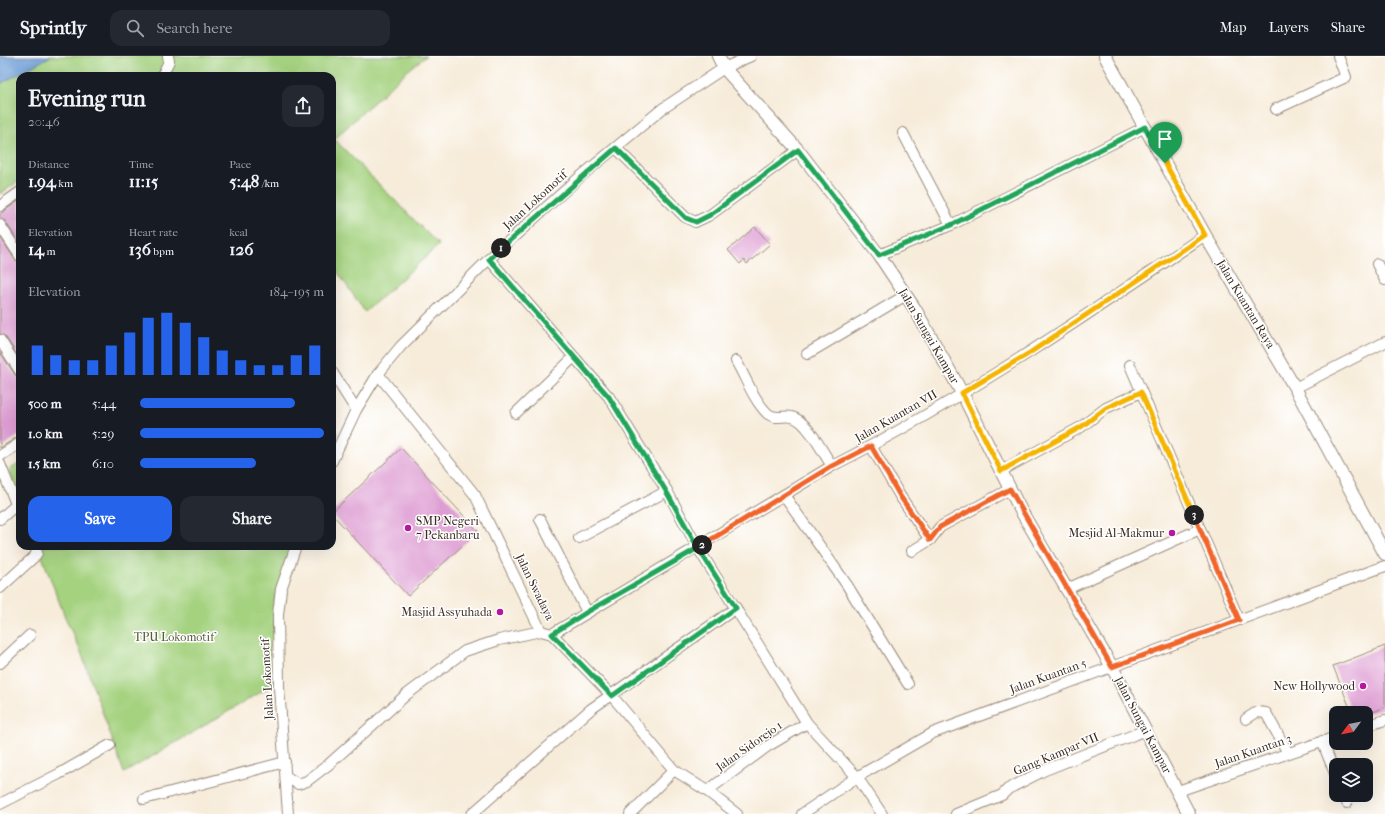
<!DOCTYPE html>
<meta charset="utf-8">
<style>
body{margin:0;font-family:"IM FELL French Canon",serif;background:#242831;color:#f1f3f6;height:100vh;display:flex;flex-direction:column;font-size:15px;white-space:nowrap}
*{box-sizing:border-box;margin:0}
p{font-size:13px;color:#9ea1a6}
.icon{flex:none;width:22px;height:22px;fill:none;stroke:currentColor;stroke-width:2;stroke-linecap:round;stroke-linejoin:round}
.map{position:relative;flex:1;overflow:hidden}
.side{position:absolute;left:16px;top:16px;width:320px;height:478px;display:flex;flex-direction:column;background:#171b24;border-radius:12px;box-shadow:0 4px 16px #0002}
.side>*{flex:none}
.needle{width:26px;rotate:238deg}
.buttons{position:absolute;left:1329px;top:650px;display:grid;gap:8px}
.buttons a{display:grid;place-items:center;width:44px;height:44px;border-radius:8px;background:#171b24;box-shadow:0 4px 16px #0002;font-size:20px}
.pin{position:absolute;display:grid;place-items:center;width:34px;height:34px;color:#fff;margin:-41px -17px;border-radius:50% 50% 50% 0;rotate:-45deg;box-shadow:0 0 4px #0007}
.pin .icon{rotate:45deg}
.km{position:absolute;width:20px;height:20px;margin:-10px;border-radius:50%;background:#222;color:#fff;font-size:11px;line-height:20px;text-align:center}
.round{display:grid;place-items:center;flex:none;width:42px;height:42px;border-radius:12px;background:#242831}
.head{display:flex;align-items:center;justify-content:space-between;height:68px;padding:0 12px}
h1{font-size:22px;font-weight:700;line-height:30px}
.figures{display:grid;grid-template-columns:repeat(3,1fr);gap:6px;height:68px;padding:4px 12px}
.figures div{display:grid;align-content:center}
.figures b{font-size:17px;font-weight:700}
.figures small{font-size:11px;font-weight:400}
.figures p{font-size:11px}
.chart{height:112px;padding:8px 12px}
.chart p{display:flex;justify-content:space-between}
.chart svg{width:100%;height:72px;margin-top:4px;stroke:#2563eb;stroke-width:6}
.primary-button{display:flex;gap:8px;margin-top:auto;padding:8px 12px}
.primary-button a{flex:1;height:46px;border-radius:12px;background:#2563eb;color:#fff;font-size:16px;font-weight:700;line-height:46px;text-align:center}
.primary-button a+a{background:#242831;color:#f1f3f6}
ul{padding:0 12px;list-style:none;font-size:13px}
li{display:grid;grid-template-columns:64px 48px 1fr;align-items:center;height:30px}
li i{height:10px;border-radius:5px;background:#2563eb}
header{display:flex;align-items:center;gap:24px;box-sizing:border-box;height:56px;padding:0 20px;background:#171b24;border-bottom:1px solid #363941}
header strong{font-size:19px}
nav{display:flex;gap:22px;margin-inline-start:auto;font-size:14px}
.search{width:280px;height:36px;background:#242831;display:flex;align-items:center;gap:10px;box-sizing:border-box;padding:0 14px;border-radius:12px;color:#9ea1a6;font-size:15px}
.map>svg:first-child{display:block}
</style>
<header>
<strong>Sprintly</strong>
<div class="search"><svg class="icon" aria-label="search" viewBox="0 0 24 24"><circle cx="10" cy="10" r="6"/><path d="M15 15l6 6"/></svg>Search here</div>
<nav><a>Map</a><a>Layers</a><a>Share</a></nav>
</header>
<div class="map">
<svg width="1385" height="758" viewBox="0 0 1385 758">
<rect width="100%" height="100%" fill="#fff"/>
<filter id="ink" filterUnits="userSpaceOnUse"><feTurbulence type="fractalNoise" baseFrequency=".025" numOctaves="2"/><feDisplacementMap in="SourceGraphic" scale="8" xChannelSelector="R" yChannelSelector="G"/><feConvolveMatrix kernelMatrix="1 2 1 2 8 2 1 2 1" color-interpolation-filters="sRGB"/></filter>
<filter id="wash" filterUnits="userSpaceOnUse"><feTurbulence type="fractalNoise" baseFrequency=".012" numOctaves="4" result="noise"/><feDisplacementMap in="SourceGraphic" scale="16" xChannelSelector="R" yChannelSelector="G"/><feGaussianBlur stdDeviation="0.9" result="paint"/><feColorMatrix in="noise" values="0 0 0 0 0 0 0 0 0 0 0 0 0 0 0 0 0 1.4 0 .05"/><feComposite in="paint" operator="in"/></filter>
<g filter="url(#wash)">
<rect width="100%" height="100%" fill="#f7ecda"/>
<g fill="#a4d27f" stroke="#707e4e">
<path d="M 51,0 L 426,0 L 406,16 L 334,83 L 439,189 L 365,256 L 332,208 L 332,20 L 20,20 L 20,124 L 0,138 L 0,28 Z"/>
<path d="M 332,369 L 338,378 L 332,391 Z"/>
<path d="M 20,407 L 20,441 L 9,414 Z"/>
<path d="M 38,490 L 293,490 L 275,541 L 273,629 L 124,717 L 81,596 L 65,561 Z"/>
</g>
<path fill="#6c9cd6" stroke="#54637a" d="M 0,0 L 51,0 L 0,28 Z"/>
<g id="blocks">
<g fill="#de9dd3">
<path d="M 20,144 L 20,188 L 5,165 L 0,163 L 0,158 Z"/>
<path d="M 755,171 L 770,188 L 747,208 L 744,204 L 740,208 L 728,194 Z"/>
<path d="M 0,181 L 15,204 L 20,206 L 20,303 L 5,280 L 0,278 Z"/>
<path d="M 0,296 L 15,319 L 20,321 L 20,379 L 0,392 Z"/>
<path d="M 401,392 L 478,475 L 408,540 L 332,458 L 332,456 Z"/>
<path d="M 1385,590 L 1385,651 L 1371,657 L 1352,657 L 1333,610 Z"/>
</g>
</g>
</g>
<g filter="url(#ink)">
<use href="#blocks" fill-opacity="0" stroke="#998b7c" stroke-width="1"/>
<g fill="none" stroke-linecap="round" stroke-linejoin="round">
<defs>
<g id="minor">
<path d="M 162,20 L 169,5 L 168,0"/>
<path d="M 1276,53 L 1346,21 L 1338,0"/>
<path d="M 903,77 L 951,169"/>
<path d="M 616,92 L 685,161 L 695,166 L 710,159 L 798,94"/>
<path d="M 0,150 L 20,136"/>
<path d="M 0,169 L 20,200"/>
<path d="M 879,199 L 951,169 L 1145,71"/>
<path d="M 489,203 L 609,341 L 667,435 L 698,492 L 807,667 L 857,721 L 882,758"/>
<path d="M 1377,208 L 1385,224"/>
<path d="M 0,284 L 20,315"/>
<path d="M 807,298 L 906,239"/>
<path d="M 736,305 C 746,322 754,345 768,358 C 776,364 783,359 792,361 C 808,365 823,397 832,410"/>
<path d="M 1130,309 L 1239,564"/>
<path d="M 332,316 L 356,354"/>
<path d="M 378,318 L 475,439 L 541,575 L 552,578 L 612,640 L 674,714 L 707,735 L 737,758"/>
<path d="M 1295,332 L 1385,286"/>
<path d="M 516,357 L 574,301"/>
<path d="M 871,390 L 900,440 L 930,484"/>
<path d="M 0,400 L 20,387"/>
<path d="M 332,405 L 356,354 L 378,318 L 401,290 L 489,203 L 580,121 L 662,53 L 724,12 L 751,0"/>
<path d="M 0,408 L 20,458"/>
<path d="M 1001,415 L 1081,371 L 1106,352 L 1141,336"/>
<path d="M 784,439 L 847,529 L 908,628"/>
<path d="M 0,463 L 16,449"/>
<path d="M 540,463 L 587,556"/>
<path d="M 579,482 L 667,435"/>
<path d="M 912,495 L 930,484 L 940,471 L 1010,433"/>
<path d="M 0,532 L 35,500 L 37,497 L 35,490"/>
<path d="M 1067,533 L 1200,473"/>
<path d="M 552,578 L 832,410 C 963,344 1084,261 1205,179"/>
<path d="M 0,607 L 30,579"/>
<path d="M 1246,663 L 1257,656 L 1266,657 L 1288,697"/>
<path d="M 1366,670 L 1385,664"/>
<path d="M 1322,685 L 1336,720"/>
<path d="M 287,721 L 298,728 L 307,725 L 328,709 L 406,639 L 465,595 L 499,584 L 541,575"/>
<path d="M 707,735 L 768,690 L 807,667"/>
<path d="M 1178,735 L 1336,681"/>
<path d="M 1344,739 L 1347,747"/>
<path d="M 144,743 L 285,706"/>
<path d="M 0,748 L 59,718 L 110,689"/>
<path d="M 288,758 L 279,631 L 278,559 L 281,533 L 296,490"/>
<path d="M 472,758 L 591,653 L 736,552"/>
<path d="M 630,758 L 674,714"/>
<path d="M 802,758 L 857,721 L 933,677 L 1385,510"/>
<path d="M 956,758 L 1002,739 L 1008,733 L 1045,714 L 1146,674"/>
</g>
<g id="tertiary">
<path d="M 718,0 L 724,12 L 798,94 L 879,199 L 915,253 L 962,337 L 1020,453 L 1112,611 L 1189,758"/>
<path d="M 1105,0 L 1205,179 L 1295,332 L 1385,498"/>
</g>
</defs>
<use href="#minor" stroke="#998b7c" stroke-width="12"/>
<use href="#tertiary" stroke="#998b7c" stroke-width="14"/>
<use href="#minor" stroke="#fff" stroke-width="10"/>
<use href="#tertiary" stroke="#fff" stroke-width="12"/>
</g>
</g>
<g fill="none" stroke-linecap="round" stroke-linejoin="round" filter="url(#ink)">
<defs>
<path id="split-1" d="M 501,192 L 616,92 L 686,162 L 696,166 L 710,159 L 798,94 L 879,199 L 951,169 L 1145,71 L 1165,107"/>
<path id="split-2" d="M 501,192 L 489,203 L 609,341 L 666,435 L 698,492 L 587,556 L 552,578 L 612,640 L 736,552 L 698,492 L 702,489"/>
<path id="split-3" d="M 702,489 L 832,410 L 871,390 L 900,440 L 930,484 L 940,471 L 1010,433 L 1112,611 L 1239,564 L 1194,459"/>
<path id="split-4" d="M 1165,107 L 1205,179 L 1028,298 L 962,337 L 1001,415 L 1081,371 L 1106,352 L 1141,336 L 1194,459"/>
</defs>
<use href="#split-1" stroke="#fff" stroke-width="8"/>
<use href="#split-2" stroke="#fff" stroke-width="8"/>
<use href="#split-3" stroke="#fff" stroke-width="8"/>
<use href="#split-4" stroke="#fff" stroke-width="8"/>
<use href="#split-1" stroke="#22a559" stroke-width="5"/>
<use href="#split-2" stroke="#22a559" stroke-width="5"/>
<use href="#split-3" stroke="#f0652b" stroke-width="5"/>
<use href="#split-4" stroke="#f5b400" stroke-width="5"/>
</g>
<g fill="#b5179e" stroke="#fff" stroke-width="1.5">
<circle cx="408" cy="472" r="4"/>
<circle cx="1172" cy="477" r="4"/>
<circle cx="500" cy="556" r="4"/>
<circle cx="1363" cy="630" r="4"/>
</g>
<g text-anchor="middle" dominant-baseline="central" stroke-width="3" stroke-linejoin="round" paint-order="stroke">
<g font-size="12" fill="#3b2a1e" stroke="#fff">
<text transform="translate(535 144) rotate(-42)">Jalan Lokomotif</text>
<text transform="translate(1246 248) rotate(59)">Jalan Kuantan Raya</text>
<text transform="translate(929 280) rotate(60)">Jalan Sungai Kampar</text>
<text transform="translate(896 360) rotate(-30)">Jalan Kuantan VII</text>
<text transform="translate(535 531) rotate(64)">Jalan Swadaya</text>
<text transform="translate(1048 620) rotate(-20)">Jalan Kuantan 5</text>
<text transform="translate(267 623) rotate(-93)">Jalan Lokomotif</text>
<text transform="translate(1143 669) rotate(62)">Jalan Sungai Kampar</text>
<text transform="translate(749 690) rotate(-35)">Jalan Sidorejo 1</text>
<text transform="translate(1253 695) rotate(-19)">Jalan Kuantan 3</text>
<text transform="translate(1056 698) rotate(-23)">Gang Kampar VII</text>
</g>
<g font-size="12" fill="#3b2a1e" stroke="#fff" text-anchor="end">
<text x="416" y="465" text-anchor="start">SMP Negeri<tspan x="416" dy="14">7 Pekanbaru</tspan></text>
<text x="1164" y="477">Mesjid Al-Makmur</text>
<text x="492" y="556">Masjid Assyuhada</text>
<text x="1355" y="630">New Hollywood</text>
</g>
<g font-size="12" fill="#5a5c3b" stroke="#fff">
<text x="174" y="581">TPU Lokomotif</text>
</g>
</g>
</svg>
<div class="buttons">
<a><svg class="needle" viewBox="-14 -14 28 28"><path d="M0-13l5 13h-10z" fill="#e53935"/><path d="M0 13l5-13h-10z" fill="#9ea1a6"/></svg></a>
<a><svg class="icon" aria-label="layers" viewBox="0 0 24 24"><path d="M12 4l9 5-9 5-9-5zM3 14l9 5 9-5"/></svg></a>
</div>
<div class="pin" style="left:1165px;top:107px;background:#1e9e55"><svg class="icon" aria-label="arrive" viewBox="0 0 24 24"><path d="M6 21V4h12l-3 4 3 4H6"/></svg></div>
<b class="km" style="left:501px;top:192px">1</b>
<b class="km" style="left:702px;top:489px">2</b>
<b class="km" style="left:1194px;top:459px">3</b>
<section class="side">
<div class="head"><div><h1>Evening run</h1><p>20:46</p></div><a class="round"><svg class="icon" aria-label="share" viewBox="0 0 24 24"><path d="M12 15V3M7 8l5-5 5 5M5 13v7h14v-7"/></svg></a></div>
<div class="figures">
<div><p>Distance</p><b>1.94<small> km</small></b></div>
<div><p>Time</p><b>11:15</b></div>
<div><p>Pace</p><b>5:48<small> /km</small></b></div>
</div>
<div class="figures">
<div><p>Elevation</p><b>14<small> m</small></b></div>
<div><p>Heart rate</p><b>136<small> bpm</small></b></div>
<div><p>kcal</p><b>126</b></div>
</div>
<div class="chart"><p><span>Elevation</span>184–195 m</p>
<svg viewBox="0 0 160 44" preserveAspectRatio="none"><path d="M5 44V26M15 44V32M25 44V35M35 44V35M45 44V26M55 44V18M65 44V9M75 44V6M85 44V12M95 44V21M105 44V29M115 44V35M125 44V38M135 44V38M145 44V32M155 44V26"/></svg>
</div>
<ul>
<li><b>500 m</b>5:44<i style="width:84%"></i></li>
<li><b>1.0 km</b>5:29<i style="width:100%"></i></li>
<li><b>1.5 km</b>6:10<i style="width:63%"></i></li>
</ul>
<div class="primary-button"><a>Save</a><a>Share</a></div>
</section>
</div>
